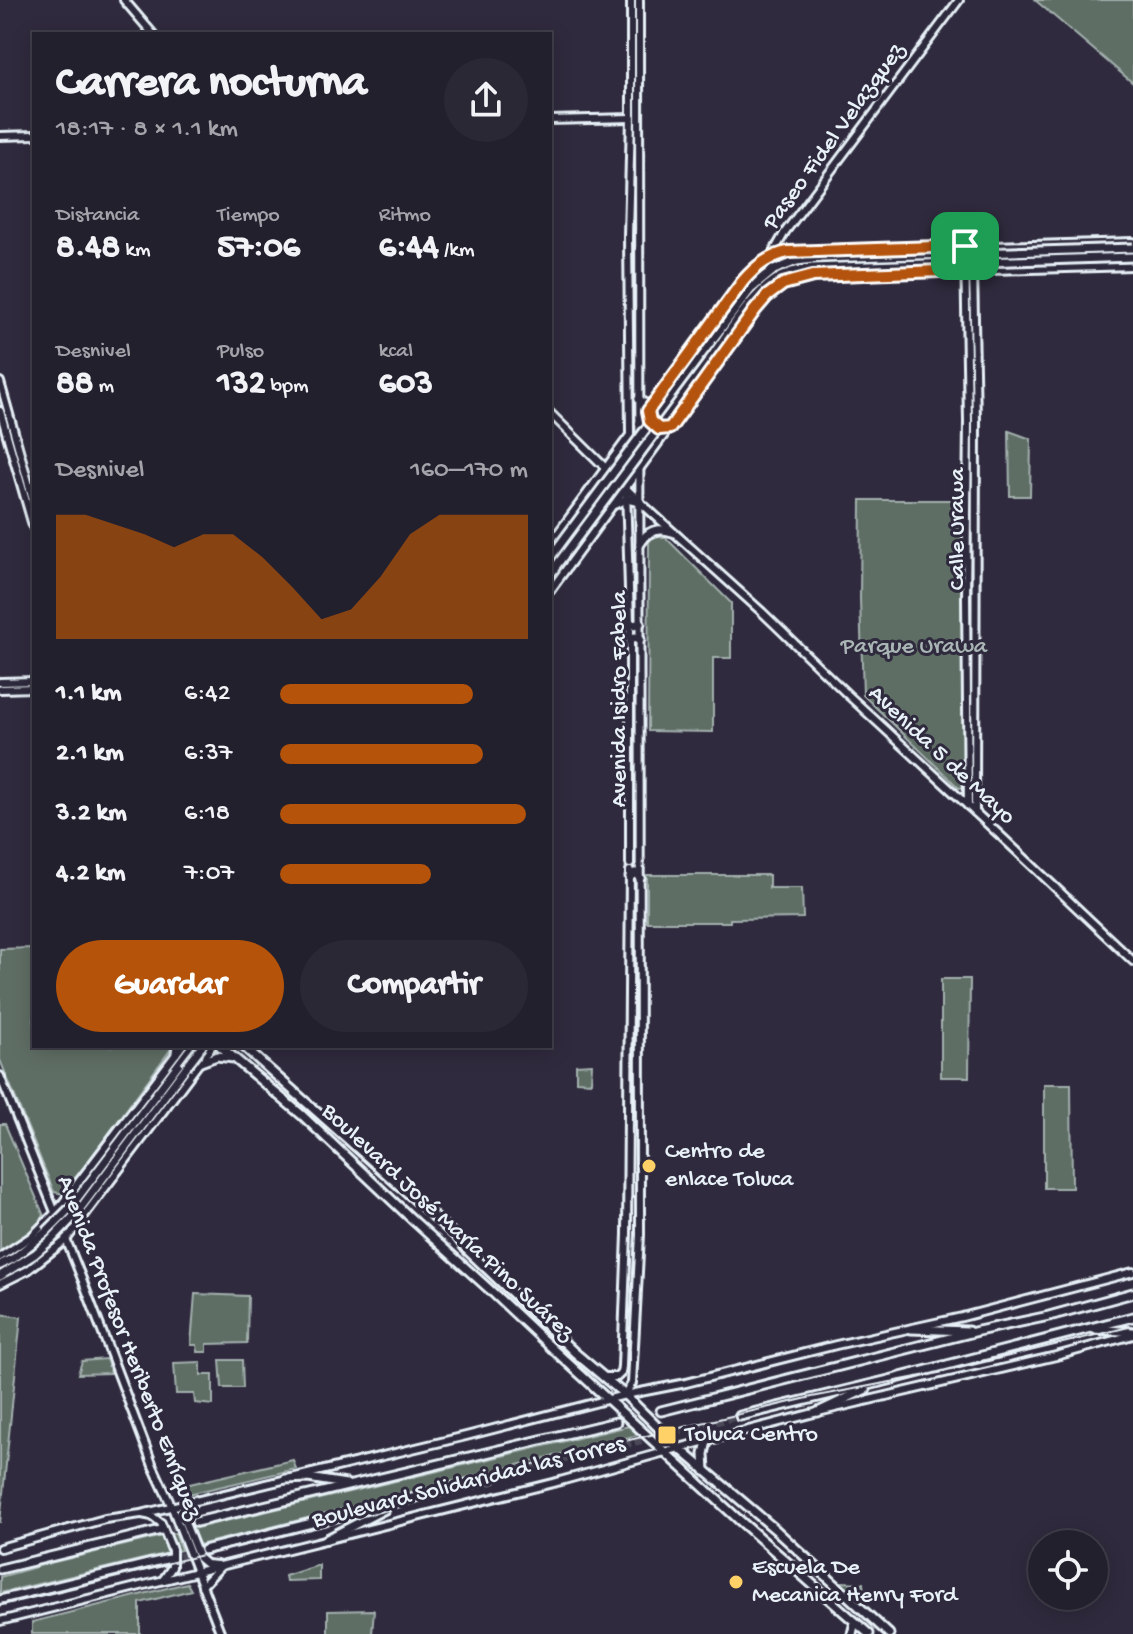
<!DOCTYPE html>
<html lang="es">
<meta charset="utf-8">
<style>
body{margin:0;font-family:"Gochi Hand",sans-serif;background:#2b2836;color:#f1f3f6;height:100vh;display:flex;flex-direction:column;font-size:30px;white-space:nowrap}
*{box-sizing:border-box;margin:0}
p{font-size:26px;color:#a3a3aa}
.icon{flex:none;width:44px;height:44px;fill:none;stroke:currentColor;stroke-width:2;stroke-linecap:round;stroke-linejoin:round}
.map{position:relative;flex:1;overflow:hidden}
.details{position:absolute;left:32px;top:32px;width:520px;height:1016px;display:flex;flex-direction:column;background:#23202e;border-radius:0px;box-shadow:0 4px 20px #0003,0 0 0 2px #403e4a}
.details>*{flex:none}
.tools{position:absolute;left:1028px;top:1530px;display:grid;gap:16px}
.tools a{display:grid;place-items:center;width:80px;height:80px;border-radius:50%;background:#23202e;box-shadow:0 4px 20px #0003,0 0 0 2px #403e4a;font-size:40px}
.pin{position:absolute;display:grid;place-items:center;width:68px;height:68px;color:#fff;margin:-34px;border-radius:16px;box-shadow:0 4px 12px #0006}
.round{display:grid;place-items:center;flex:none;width:84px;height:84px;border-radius:42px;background:#2b2836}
.headline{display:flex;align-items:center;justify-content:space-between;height:136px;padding:0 24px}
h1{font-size:44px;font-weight:700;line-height:60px}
.metrics{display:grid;grid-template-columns:repeat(3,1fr);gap:12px;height:136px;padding:8px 24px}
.metrics div{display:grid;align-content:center}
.metrics b{font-size:34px;font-weight:700}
.metrics small{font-size:22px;font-weight:400}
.metrics p{font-size:22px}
.chart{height:224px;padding:16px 24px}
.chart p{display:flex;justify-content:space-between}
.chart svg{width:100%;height:144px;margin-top:8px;fill:#b45309;opacity:.7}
.cta{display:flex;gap:16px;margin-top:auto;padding:16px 24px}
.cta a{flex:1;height:92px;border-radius:48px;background:#b45309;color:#fff;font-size:32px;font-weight:700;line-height:92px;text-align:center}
.cta a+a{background:#2b2836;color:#f1f3f6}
ul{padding:0 24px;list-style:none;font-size:26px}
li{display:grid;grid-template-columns:128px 96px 1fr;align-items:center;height:60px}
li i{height:20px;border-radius:10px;background:#b45309}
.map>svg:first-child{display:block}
</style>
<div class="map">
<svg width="1133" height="1634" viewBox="0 0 1133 1634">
<rect width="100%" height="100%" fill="#2f2a3d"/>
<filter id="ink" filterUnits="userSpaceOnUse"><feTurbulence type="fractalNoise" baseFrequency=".0125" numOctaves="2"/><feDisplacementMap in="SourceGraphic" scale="16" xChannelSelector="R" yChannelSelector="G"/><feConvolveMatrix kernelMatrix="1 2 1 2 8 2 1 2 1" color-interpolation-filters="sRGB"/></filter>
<g filter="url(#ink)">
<g fill="#5e6e65" stroke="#a3b0ae" stroke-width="2">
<path d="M 1035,0 L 1133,0 L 1133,83 Z"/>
<path d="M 1009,431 L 1031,439 L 1030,496 L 1010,496 Z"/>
<path d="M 861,500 L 966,500 L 965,787 L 959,788 L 863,695 L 860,599 Z"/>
<path d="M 658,536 L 666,538 L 731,603 L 731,658 L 713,658 L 713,732 L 648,731 L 649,542 L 652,538 Z"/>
<path d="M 647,875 L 769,875 L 769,888 L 802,888 L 803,918 L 730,919 L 730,922 L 647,922 Z"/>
<path d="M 34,948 L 34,1046 L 173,1046 L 64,1194 L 54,1192 L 0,1060 L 0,949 Z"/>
<path d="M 941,979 L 970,979 L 969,1077 L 941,1077 Z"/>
<path d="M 592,1064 L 591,1082 L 576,1081 L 576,1065 Z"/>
<path d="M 1044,1084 L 1071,1084 L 1072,1188 L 1044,1188 Z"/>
<path d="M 0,1124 L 5,1124 L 44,1216 L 30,1233 L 0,1251 Z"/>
<path d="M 195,1294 L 248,1296 L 247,1343 L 207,1344 L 207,1352 L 198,1352 L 197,1345 L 191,1345 Z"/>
<path d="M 0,1314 L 21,1317 L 0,1523 Z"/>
<path d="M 106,1359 L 111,1373 L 78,1374 L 82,1361 Z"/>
<path d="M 220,1360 L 242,1360 L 243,1388 L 222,1388 Z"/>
<path d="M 201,1362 L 201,1375 L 213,1375 L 213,1405 L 195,1403 L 194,1394 L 176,1394 L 174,1363 Z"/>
<path d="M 629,1426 L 638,1435 L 199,1545 L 192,1529 Z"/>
<path d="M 293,1460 L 296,1469 L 184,1495 L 181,1486 Z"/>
<path d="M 175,1533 L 181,1550 L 0,1593 L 0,1577 L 50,1563 Z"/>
<path d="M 319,1565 L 319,1580 L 286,1581 L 285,1576 Z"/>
<path d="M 841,1582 L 863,1583 L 865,1606 Z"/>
<path d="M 187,1583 L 191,1590 L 140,1603 L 140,1634 L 32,1634 L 32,1622 Z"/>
<path d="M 374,1610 L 372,1634 L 328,1634 L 328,1611 Z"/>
</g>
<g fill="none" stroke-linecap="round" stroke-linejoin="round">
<g stroke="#4b4859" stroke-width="7" stroke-dasharray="7 3.5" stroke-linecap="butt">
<path d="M 616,1422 L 661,1411"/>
<path d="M 492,1478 L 740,1416"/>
<path d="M 161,1530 L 196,1522"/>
<path d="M 169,1559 L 204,1550"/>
</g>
<defs>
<g id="secondary">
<path d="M 124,0 L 153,34"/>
<path d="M 550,120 L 632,118"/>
<path d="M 0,136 L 34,135"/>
<path d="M 965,250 L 968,422 L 966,599 L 968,806"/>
<path d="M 772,255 L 785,232 L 959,0"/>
<path d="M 973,268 L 976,422 L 975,812"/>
<path d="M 764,300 C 779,282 799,277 821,275 L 1133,266"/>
<path d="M 0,382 L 34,503"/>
<path d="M 0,411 L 34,529"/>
<path d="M 550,413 L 640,502 L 762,612 L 847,694 L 1003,838 L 1133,961"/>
<path d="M 639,423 L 743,281 C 756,266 769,256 788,252 L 1133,242"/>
<path d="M 550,544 L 630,435"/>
<path d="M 550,591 L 757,308"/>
<path d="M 0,682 L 34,681"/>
<path d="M 0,689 L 34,688"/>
<path d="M 630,864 L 630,622 L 626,488 L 630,434 L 628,236 L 631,118 L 631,0"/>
<path d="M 0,1076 L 82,1279 L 153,1466 L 171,1505 L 221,1634"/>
<path d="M 0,1257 L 32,1236 L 55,1213 L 182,1046"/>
<path d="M 0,1284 L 28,1270 L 66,1240 L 212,1046"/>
<path d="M 603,1377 L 617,1377 L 621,1373 L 622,1366 L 627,1234 L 630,871"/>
<path d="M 625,1395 L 632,1383 L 640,1235 L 639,0"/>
<path d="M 195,1500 L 185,1513 L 185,1523 L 199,1558 L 206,1564 L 217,1565"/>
<path d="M 142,1514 L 152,1516 L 161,1523 L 172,1550 L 172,1567 L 163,1580"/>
<path d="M 0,1548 L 105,1519 L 141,1514 L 466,1436 L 625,1395 L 686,1383 L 836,1345 L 962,1317 L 1133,1272"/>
<path d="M 202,1586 L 221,1566"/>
<path d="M 0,1621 L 553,1483 L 679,1448 L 818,1412 L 1056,1356 L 1133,1335"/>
</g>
<g id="primary">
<path d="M 639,399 L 643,403 L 653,405"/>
<path d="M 615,504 L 627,499 L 640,502"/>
<path d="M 640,544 C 647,531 658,527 672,532"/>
<path d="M 630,622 L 634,625 L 640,623"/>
<path d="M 630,639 L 635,637 L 640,639"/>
<path d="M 630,877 L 635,873 L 640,878"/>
<path d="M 176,1053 L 177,1046"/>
</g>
<g id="trunk">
<path d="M 753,283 C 761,266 780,260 796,252"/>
<path d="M 748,313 L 767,296"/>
<path d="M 700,356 L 751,289 L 774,270"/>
<path d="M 708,362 C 728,334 750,294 780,277"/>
<path d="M 220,1046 L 303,1116 L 415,1222 L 488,1288 L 554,1350 L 738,1519 L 869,1634"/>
<path d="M 243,1046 L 458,1238 L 466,1249 L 574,1352 L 625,1395 L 679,1448 L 777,1531 L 889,1634"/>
<path d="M 198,1063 L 217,1056 L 234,1058"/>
<path d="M 69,1209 L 192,1046"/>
<path d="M 76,1214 L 186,1067"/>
<path d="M 0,1265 L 14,1258 L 46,1232"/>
<path d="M 0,1276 L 35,1254 L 52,1239"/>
<path d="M 911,1329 L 968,1331"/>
<path d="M 1094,1329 L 1133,1332"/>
<path d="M 661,1411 L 978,1331 L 1049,1316 L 1133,1293"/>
<path d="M 818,1412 L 866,1389"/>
<path d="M 740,1416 L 885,1381 L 1133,1317"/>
<path d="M 705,1471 L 704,1454 L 707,1441"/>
<path d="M 285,1479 L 308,1478 L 346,1484"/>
<path d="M 196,1522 L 616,1422"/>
<path d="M 327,1539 L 385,1509"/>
<path d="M 204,1550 L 492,1478"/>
<path d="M 0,1569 L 161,1530"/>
<path d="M 0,1600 L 169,1559"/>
<path d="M 852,1634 L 855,1622"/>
</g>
</defs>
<use href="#secondary" stroke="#e8f1f8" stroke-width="12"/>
<use href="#primary" stroke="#e8f1f8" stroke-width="13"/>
<use href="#trunk" stroke="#e8f1f8" stroke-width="13"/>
<use href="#secondary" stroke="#2f2a3d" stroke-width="6"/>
<use href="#primary" stroke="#2f2a3d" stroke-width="7"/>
<use href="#trunk" stroke="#2f2a3d" stroke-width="7"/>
<path stroke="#e8f1f8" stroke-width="2" d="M 0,1604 L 404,1506 L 486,1477 L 578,1452 L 812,1397 L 943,1372 L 1133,1326"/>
<defs>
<g id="trunk-bridge">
<path d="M 774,270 L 797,261 L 821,258 L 1133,248"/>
<path d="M 780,277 L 792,272 L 811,268 L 1133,257"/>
<path d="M 550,558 L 700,356"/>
<path d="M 556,566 L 708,362"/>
<path d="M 186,1067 L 202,1046"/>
<path d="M 46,1232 L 69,1209"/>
<path d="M 52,1239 L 76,1214"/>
</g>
</defs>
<use href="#trunk-bridge" stroke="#e8f1f8" stroke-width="13" stroke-linecap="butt"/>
<use href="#trunk-bridge" stroke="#2f2a3d" stroke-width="7"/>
</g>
</g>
<g fill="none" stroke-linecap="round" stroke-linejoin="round" filter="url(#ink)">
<defs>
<path id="route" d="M 965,246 L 965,270 L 813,276 L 783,284 L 767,296 L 755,310 L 670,428 L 659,429 L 650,421 L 648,411 L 743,281 C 756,266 769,256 788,252 Z"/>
</defs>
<use href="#route" stroke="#fff" stroke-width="16"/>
<use href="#route" stroke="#b45309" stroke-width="10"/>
</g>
<g fill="#ffd166" stroke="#2f2a3d" stroke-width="3">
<circle cx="649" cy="1166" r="8"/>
<rect x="657" y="1425" width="20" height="20" rx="4"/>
<circle cx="736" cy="1582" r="8"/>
</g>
<g text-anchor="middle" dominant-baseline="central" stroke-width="6" stroke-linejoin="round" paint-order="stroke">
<g font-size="24" fill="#e8f1f8" stroke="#2f2a3d">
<text transform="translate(835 137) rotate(-54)">Paseo Fidel Velazquez</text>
<text transform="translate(958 529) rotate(-90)">Calle Urawa</text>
<text transform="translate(620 699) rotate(-90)">Avenida Isidro Fabela</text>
<text transform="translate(941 756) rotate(43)">Avenida 5 de Mayo</text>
<text transform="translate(447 1223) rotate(43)">Boulevard José María Pino Suárez</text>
<text transform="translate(128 1348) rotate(69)">Avenida Profesor Heriberto Enríquez</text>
<text transform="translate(469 1483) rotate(-14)">Boulevard Solidaridad las Torres</text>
</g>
<g font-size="24" fill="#aab6b6" stroke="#2f2a3d">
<text x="914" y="647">Parque Urawa</text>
</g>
<g font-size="24" fill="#e8f1f8" stroke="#2f2a3d" text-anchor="start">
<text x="665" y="1152">Centro de<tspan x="665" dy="28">enlace Toluca</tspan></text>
<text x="685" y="1435">Toluca Centro</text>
<text x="752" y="1568">Escuela De<tspan x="752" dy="28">Mecanica Henry Ford</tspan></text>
</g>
</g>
</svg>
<div class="tools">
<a><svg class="icon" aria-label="locate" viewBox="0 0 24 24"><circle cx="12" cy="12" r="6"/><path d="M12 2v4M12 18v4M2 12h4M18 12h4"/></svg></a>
</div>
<div class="pin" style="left:965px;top:246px;background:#1e9e55"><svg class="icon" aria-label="arrive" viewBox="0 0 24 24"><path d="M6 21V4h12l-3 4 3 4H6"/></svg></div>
<section class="details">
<div class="headline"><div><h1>Carrera nocturna</h1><p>18:17 · 8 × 1.1 km</p></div><a class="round"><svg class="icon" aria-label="share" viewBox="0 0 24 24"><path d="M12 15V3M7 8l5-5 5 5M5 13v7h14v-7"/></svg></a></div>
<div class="metrics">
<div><p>Distancia</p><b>8.48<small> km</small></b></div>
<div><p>Tiempo</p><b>57:06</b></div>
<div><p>Ritmo</p><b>6:44<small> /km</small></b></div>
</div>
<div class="metrics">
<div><p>Desnivel</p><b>88<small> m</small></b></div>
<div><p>Pulso</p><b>132<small> bpm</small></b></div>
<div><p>kcal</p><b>603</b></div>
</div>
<div class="chart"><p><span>Desnivel</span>160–170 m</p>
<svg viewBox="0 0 160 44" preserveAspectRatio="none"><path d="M0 44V6L10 6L20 9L30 12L40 16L50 12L60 12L70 19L80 28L90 38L100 35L110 25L120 12L130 6L140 6L150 6L160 6V44z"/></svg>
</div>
<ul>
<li><b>1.1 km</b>6:42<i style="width:78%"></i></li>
<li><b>2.1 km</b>6:37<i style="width:82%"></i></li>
<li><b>3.2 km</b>6:18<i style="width:99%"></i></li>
<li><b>4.2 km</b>7:07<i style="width:61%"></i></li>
</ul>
<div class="cta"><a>Guardar</a><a>Compartir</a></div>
</section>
</div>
